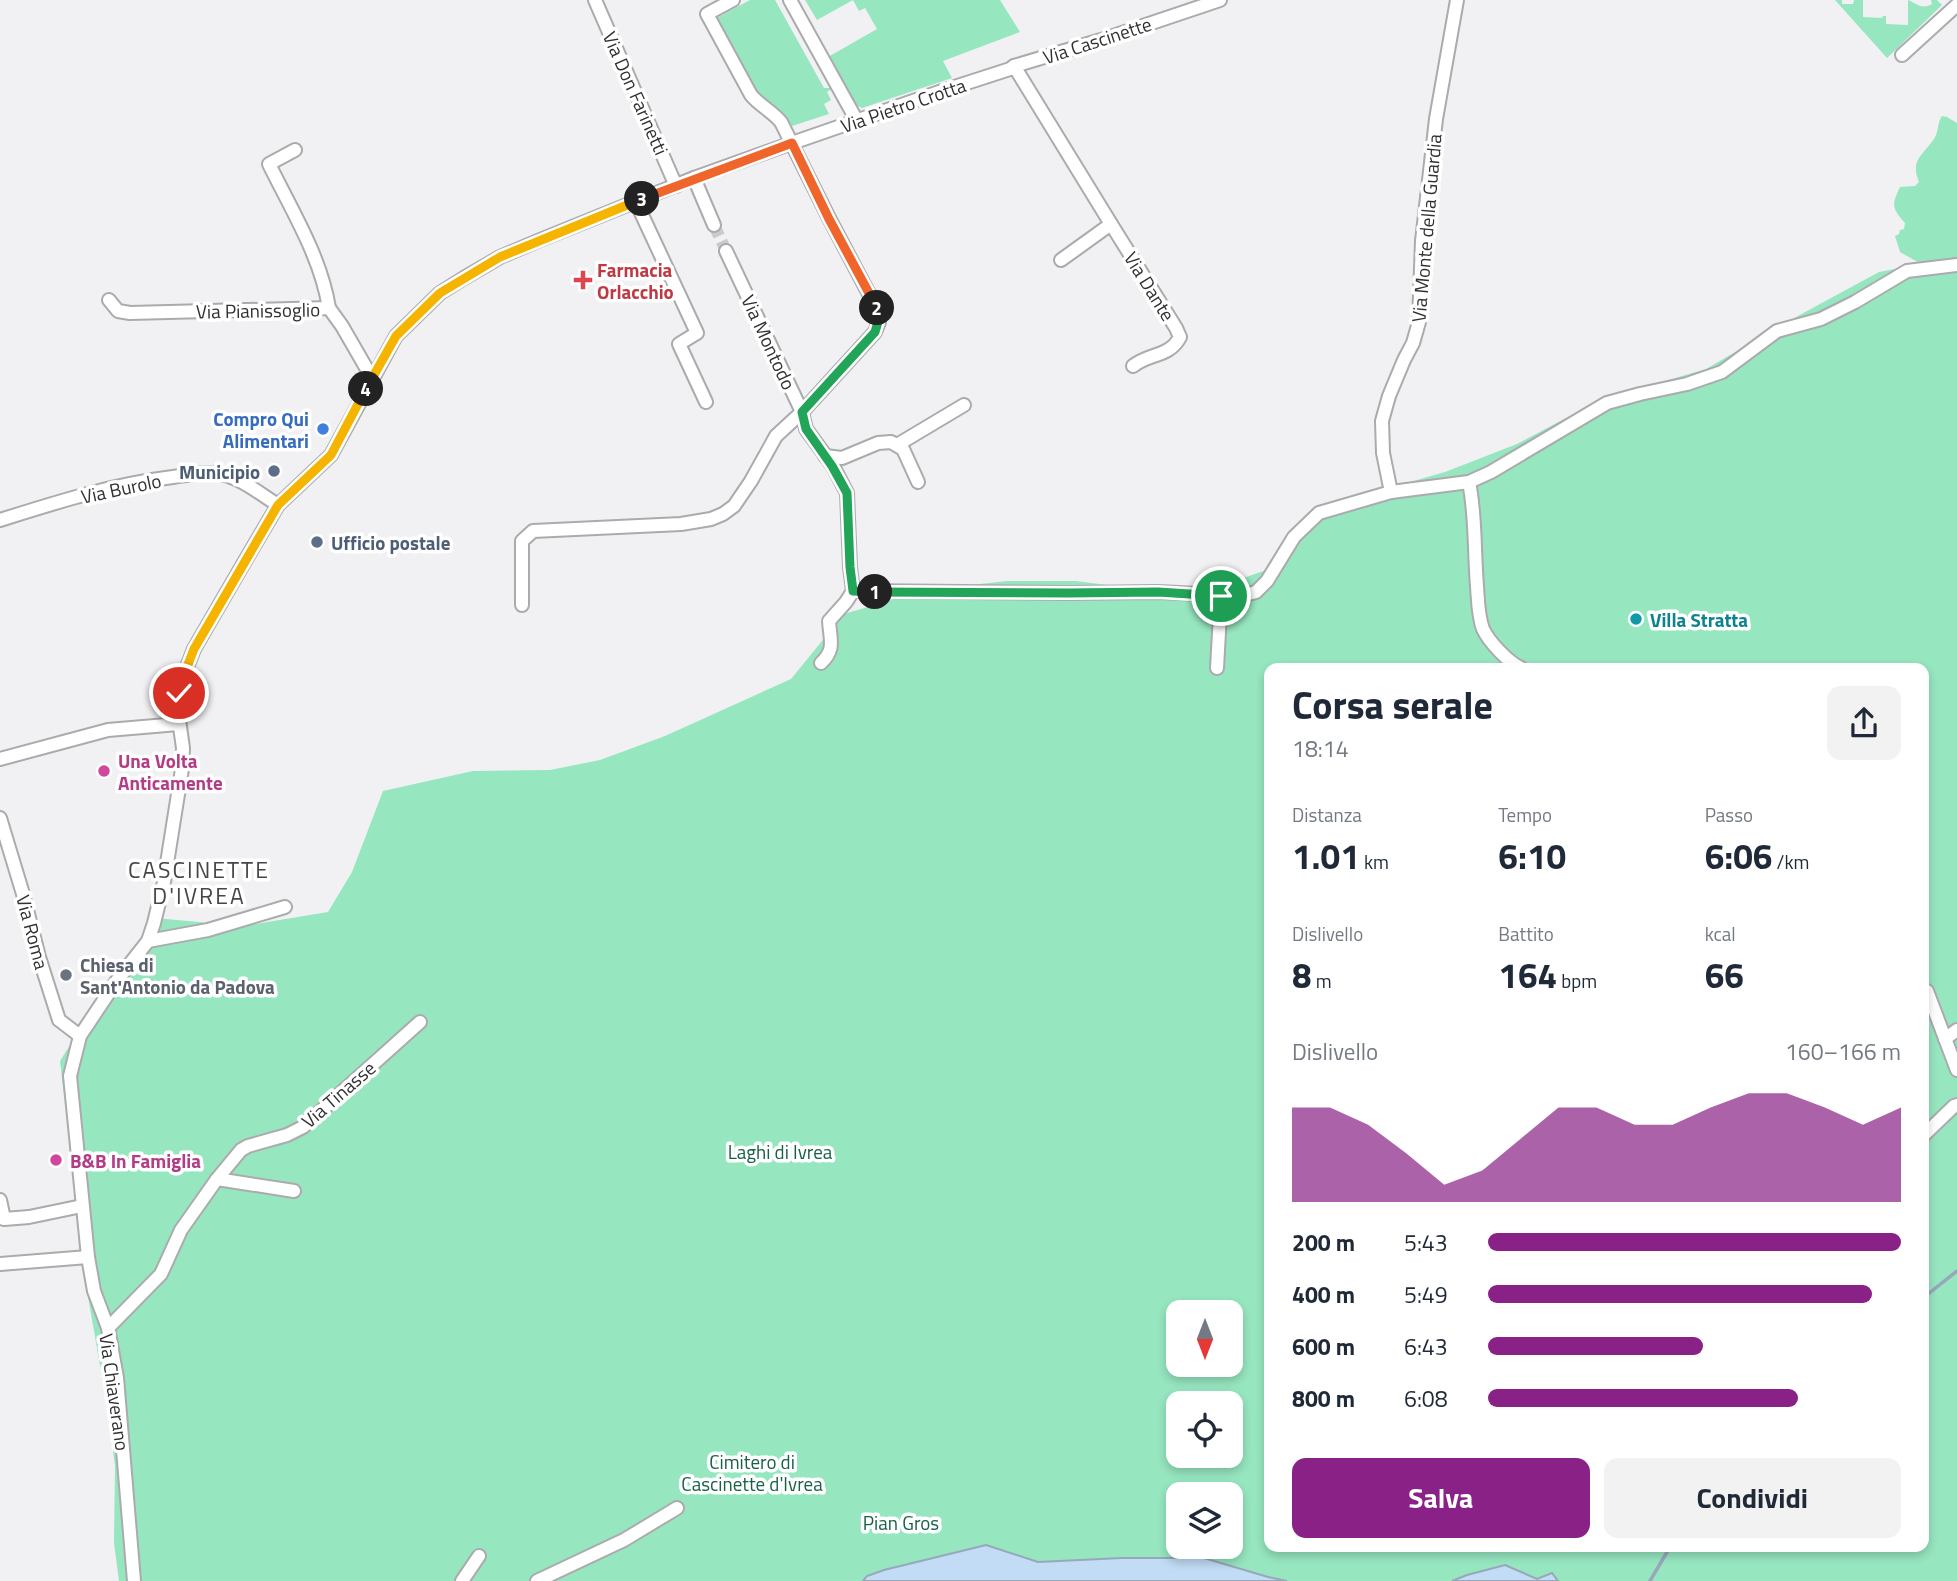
<!DOCTYPE html>
<html lang="it">
<meta charset="utf-8">
<style>
body{margin:0;font-family:"Titillium Web",sans-serif;background:#f2f2f3;color:#1f2937;height:100vh;display:flex;flex-direction:column;font-size:26px;white-space:nowrap}
*{box-sizing:border-box;margin:0}
p{font-size:23px;color:#747a83}
.icon{flex:none;width:38px;height:38px;fill:none;stroke:currentColor;stroke-width:2;stroke-linecap:round;stroke-linejoin:round}
.map{position:relative;flex:1;overflow:hidden}
.details{position:absolute;left:1264px;top:663px;width:665px;height:889px;display:flex;flex-direction:column;background:#fff;border-radius:14px;box-shadow:0 4px 10px #0003}
.details>*{flex:none}
.needle{width:46px;rotate:180deg}
.tools{position:absolute;left:1166px;top:1300px;display:grid;gap:14px}
.tools a{display:grid;place-items:center;width:77px;height:77px;border-radius:14px;background:#fff;box-shadow:0 4px 10px #0003;font-size:35px}
.pin{position:absolute;display:grid;place-items:center;width:60px;height:60px;color:#fff;margin:-30px;border:4px solid #fff;border-radius:50%;box-shadow:0 2px 7px #0007}
.km{position:absolute;width:35px;height:35px;margin:-18px;border-radius:50%;background:#222;color:#fff;font-size:19px;line-height:35px;text-align:center}
.round{display:grid;place-items:center;flex:none;width:74px;height:74px;border-radius:14px;background:#f2f2f3}
.summary{display:flex;align-items:center;justify-content:space-between;height:119px;padding:0 28px}
h1{font-size:38px;font-weight:700;line-height:52px}
.stats{display:grid;grid-template-columns:repeat(3,1fr);gap:10px;height:119px;padding:7px 28px}
.stats div{display:grid;align-content:center}
.stats b{font-size:35px;font-weight:700}
.stats small{font-size:19px;font-weight:400}
.stats p{font-size:19px}
.chart{height:196px;padding:14px 28px}
.chart p{display:flex;justify-content:space-between}
.chart svg{width:100%;height:126px;margin-top:7px;fill:#8a2186;opacity:.7}
.action{display:flex;gap:14px;margin-top:auto;padding:14px 28px}
.action a{flex:1;height:80px;border-radius:14px;background:#8a2186;color:#fff;font-size:28px;font-weight:700;line-height:80px;text-align:center}
.action a+a{background:#f2f2f3;color:#1f2937}
ul{padding:0 28px;list-style:none;font-size:23px}
li{display:grid;grid-template-columns:112px 84px 1fr;align-items:center;height:52px}
li i{height:18px;border-radius:9px;background:#8a2186}
.map>svg:first-child{display:block}
</style>
<div class="map">
<svg width="1957" height="1581" viewBox="0 0 1957 1581">
<rect width="100%" height="100%" fill="#f1f1f3"/>
<g fill="#96e6c0" fill-rule="evenodd">
<path d="M 750,0 L 775,0 L 824,88 L 833,88 L 827,92 L 831,100 L 824,104 L 829,114 L 792,126 L 782,113 L 760,100 L 715,19 Z"/>
<path d="M 805,0 L 1000,0 L 1020,32 L 943,61 L 952,78 L 862,108 L 854,104 L 828,57 L 877,29 L 865,8 L 859,11 L 853,0 L 817,20 Z"/>
<path d="M 1835,0 L 1842,0 L 1842,4 L 1853,4 L 1854,0 L 1863,0 L 1863,17 L 1882,18 L 1883,16 L 1886,16 L 1886,24 L 1908,25 L 1908,0 C 1918,4 1921,10 1932,4 L 1931,0 L 1937,0 L 1942,5 L 1887,58 Z"/>
<path d="M 1942,116 L 1947,117 L 1957,123 L 1957,1581 L 119,1581 L 114,1543 L 115,1466 L 107,1405 L 81,1257 L 76,1195 L 60,1061 L 103,992 L 146,940 L 155,918 L 243,926 L 328,912 L 352,872 L 383,791 L 473,771 L 550,770 L 600,760 L 665,736 L 791,679 L 844,614 L 925,590 L 1007,581 L 1076,581 L 1138,589 L 1201,593 L 1269,569 L 1316,514 L 1361,496 L 1445,472 L 1517,444 L 1600,400 L 1706,369 L 1785,323 L 1879,272 L 1921,264 L 1900,252 L 1895,236 L 1899,234 L 1900,230 L 1904,229 L 1905,223 C 1891,208 1892,204 1900,187 L 1915,186 L 1919,182 C 1909,159 1925,154 1935,137 C 1939,130 1937,123 1942,116 ZM 1269,668 L 1923,668 L 1923,1547 L 1269,1547 ZM 1178,1312 L 1230,1312 L 1230,1365 L 1178,1365 ZM 1178,1404 L 1230,1404 L 1230,1456 L 1178,1456 ZM 1178,1494 L 1230,1494 L 1230,1547 L 1178,1547 Z"/>
</g>
<g fill="#c2dcf5" stroke="#96a8ba" stroke-width="2">
<path d="M 986,1545 L 1038,1562 L 1122,1558 L 1204,1558 L 1268,1577 L 1287,1581 L 863,1581 L 867,1576 L 884,1570 Z"/>
<path d="M 1505,1565 L 1537,1579 L 1552,1573 L 1558,1581 L 1452,1581 L 1467,1575 Z"/>
</g>
<g fill="none" stroke-linecap="round" stroke-linejoin="round">
<g stroke="#96a8ba" stroke-width="3.5">
<path d="M 1923,1298 L 1957,1271"/>
<path d="M 1650,1581 L 1670,1547"/>
</g>
<path stroke="#cacacc" stroke-width="12" stroke-dasharray="12 6" stroke-linecap="butt" d="M 714,225 L 726,251"/>
<defs>
<g id="minor">
<path d="M 595,0 L 676,186"/>
<path d="M 790,0 L 857,121"/>
<path d="M 1902,55 L 1957,5"/>
<path d="M 1014,66 L 1111,224 L 1061,260"/>
<path d="M 295,150 L 269,164 C 291,209 321,257 329,308"/>
<path d="M 694,178 L 714,225"/>
<path d="M 636,202 L 697,333 L 679,344 L 706,402"/>
<path d="M 1111,224 L 1176,328 L 1180,337 C 1170,357 1149,353 1133,366"/>
<path d="M 726,251 L 802,412 L 806,429 L 833,466 L 847,493 L 850,567 L 853,591"/>
<path d="M 109,300 L 118,311 L 130,313 L 329,308 L 342,326 L 372,378"/>
<path d="M 897,445 L 964,405"/>
<path d="M 825,456 L 842,458 L 878,443 L 891,442 L 903,449 L 918,482"/>
<path d="M 1469,482 C 1476,516 1474,551 1477,586 C 1478,600 1478,616 1483,629 C 1489,642 1509,663 1521,668"/>
<path d="M 1391,492 L 1383,453 L 1382,421 L 1389,396 L 1404,360 L 1413,343 L 1419,322 L 1422,241 L 1436,119 L 1457,0"/>
<path d="M 0,520 C 57,502 114,484 173,477 C 188,475 206,471 221,474 C 243,479 260,494 278,505"/>
<path d="M 853,591 L 1069,593 L 1158,592 L 1241,596 L 1256,592 L 1267,581 L 1294,537 L 1319,513 L 1391,492 L 1469,482 L 1491,472 L 1607,403 L 1640,394 L 1687,384 L 1722,372 L 1777,331 L 1821,319 L 1855,302 L 1907,271 L 1957,265"/>
<path d="M 522,605 L 522,541 L 533,531 L 681,524 L 711,519 L 723,514 L 734,506 L 751,481 L 776,436 L 802,412 L 875,332 L 879,322 L 877,309 L 829,218 L 781,122 C 772,111 760,106 751,95 L 707,14 L 733,0"/>
<path d="M 821,663 C 836,649 830,639 829,621 L 846,602 L 853,591"/>
<path d="M 1217,668 L 1221,596"/>
<path d="M 0,759 L 108,730 L 178,724"/>
<path d="M 0,818 L 23,894 L 39,957 L 59,1020 L 80,1036"/>
<path d="M 148,941 L 208,930 L 285,907"/>
<path d="M 1927,991 L 1957,1070"/>
<path d="M 1945,1039 L 1957,1030"/>
<path d="M 1923,1136 L 1954,1106 L 1957,1105"/>
<path d="M 217,1179 L 294,1191"/>
<path d="M 0,1200 L 4,1219 L 29,1217 L 82,1206"/>
<path d="M 0,1264 L 88,1257"/>
<path d="M 108,1328 L 161,1274 L 181,1230 L 217,1179 L 241,1150 L 248,1146 L 287,1135 L 303,1127 L 420,1022"/>
<path d="M 134,1581 L 117,1378 L 108,1328 L 94,1291 L 88,1257 L 70,1076 L 80,1036 L 118,979 L 148,941 L 154,923 L 164,882 L 182,769 L 183,748 L 177,706 L 182,680 L 194,649 L 245,561 L 278,505 L 331,455 L 396,336 L 440,293 L 464,278 L 500,257 L 540,240 L 694,178 L 792,143 L 942,91 L 1010,69 L 1014,66 L 1101,40 L 1220,0"/>
<path d="M 462,1581 L 479,1556"/>
<path d="M 537,1581 L 624,1540 L 677,1508"/>
</g>
</defs>
<use href="#minor" stroke="#ababad" stroke-width="16"/>
<use href="#minor" stroke="#fff" stroke-width="12"/>
</g>
<g fill="none" stroke-linecap="round" stroke-linejoin="round">
<defs>
<path id="split-1" d="M 875,592 L 1069,593 L 1158,592 L 1221,596"/>
<path id="split-2" d="M 875,592 L 853,591 L 850,567 L 847,493 L 832,466 L 806,429 L 802,412 L 875,332 L 878,322 L 877,308"/>
<path id="split-3" d="M 642,199 L 792,143 L 829,219 L 877,308"/>
<path id="split-4" d="M 366,389 L 396,336 L 440,293 L 500,257 L 642,199"/>
<path id="split-5" d="M 179,693 L 182,680 L 194,649 L 278,505 L 331,455 L 366,389"/>
</defs>
<use href="#split-1" stroke="#fff" stroke-width="14"/>
<use href="#split-2" stroke="#fff" stroke-width="14"/>
<use href="#split-3" stroke="#fff" stroke-width="14"/>
<use href="#split-4" stroke="#fff" stroke-width="14"/>
<use href="#split-5" stroke="#fff" stroke-width="14"/>
<use href="#split-1" stroke="#22a559" stroke-width="9"/>
<use href="#split-2" stroke="#22a559" stroke-width="9"/>
<use href="#split-3" stroke="#f0652b" stroke-width="9"/>
<use href="#split-4" stroke="#f5b400" stroke-width="9"/>
<use href="#split-5" stroke="#f5b400" stroke-width="9"/>
</g>
<path fill="#e0444e" stroke="#fff" stroke-width="2.5" d="M579.5 269.5h7v7h7v7h-7v7h-7v-7h-7v-7h7z"/>
<circle fill="#3f7fe0" stroke="#fff" stroke-width="2.5" cx="323" cy="429" r="7"/>
<g fill="#5c6f8a" stroke="#fff" stroke-width="2.5">
<circle cx="274" cy="471" r="7"/>
<circle cx="317" cy="542" r="7"/>
</g>
<circle fill="#0f9aa8" stroke="#fff" stroke-width="2.5" cx="1636" cy="619" r="7"/>
<g fill="#d1479c" stroke="#fff" stroke-width="2.5">
<circle cx="104" cy="771" r="7"/>
<circle cx="56" cy="1160" r="7"/>
</g>
<circle fill="#6b7280" stroke="#fff" stroke-width="2.5" cx="66" cy="975" r="7"/>
<g text-anchor="middle" dominant-baseline="central" stroke-width="7" stroke-linejoin="round" paint-order="stroke">
<g font-size="19" fill="#303031" stroke="#fff">
<text transform="translate(1097 40) rotate(-18)">Via Cascinette</text>
<text transform="translate(636 93) rotate(66)">Via Don Farinetti</text>
<text transform="translate(903 105) rotate(-19)">Via Pietro Crotta</text>
<text transform="translate(1426 228) rotate(-85)">Via Monte della Guardia</text>
<text transform="translate(1150 286) rotate(58)">Via Dante</text>
<text transform="translate(258 310) rotate(-1)">Via Pianissoglio</text>
<text transform="translate(769 342) rotate(65)">Via Montodo</text>
<text transform="translate(121 488) rotate(-12)">Via Burolo</text>
<text transform="translate(33 932) rotate(75)">Via Roma</text>
<text transform="translate(338 1094) rotate(-41)">Via Tinasse</text>
<text transform="translate(115 1392) rotate(82)">Via Chiaverano</text>
</g>
<g font-size="19" font-weight="bold" fill="#be3a42" stroke="#fff" text-anchor="start">
<text x="597" y="269">Farmacia<tspan x="597" dy="22">Orlacchio</tspan></text>
</g>
<g font-size="19" font-weight="bold" fill="#366cbe" stroke="#fff" text-anchor="end">
<text x="309" y="418">Compro Qui<tspan x="309" dy="22">Alimentari</tspan></text>
</g>
<g font-size="19" font-weight="bold" fill="#4e5e75" stroke="#fff" text-anchor="end">
<text x="260" y="471">Municipio</text>
<text x="331" y="542" text-anchor="start">Ufficio postale</text>
</g>
<g font-size="19" font-weight="bold" fill="#0d838f" stroke="#fff" text-anchor="start">
<text x="1650" y="619">Villa Stratta</text>
</g>
<g font-size="19" font-weight="bold" fill="#b23c85" stroke="#fff" text-anchor="start">
<text x="118" y="760">Una Volta<tspan x="118" dy="22">Anticamente</tspan></text>
<text x="70" y="1160">B&amp;B In Famiglia</text>
</g>
<g font-size="19" font-weight="bold" fill="#5b616d" stroke="#fff" text-anchor="start">
<text x="80" y="964">Chiesa di<tspan x="80" dy="22">Sant'Antonio da Padova</tspan></text>
</g>
<g font-size="19" fill="#186145" stroke="#fff">
<text x="780" y="1151">Laghi di Ivrea</text>
<text x="752" y="1461">Cimitero di<tspan x="752" dy="22">Cascinette d'Ivrea</tspan></text>
<text x="901" y="1522">Pian Gros</text>
</g>
<g font-size="23" letter-spacing="2" fill="#464647" stroke="#fff">
<text x="199" y="869">CASCINETTE<tspan x="199" dy="26">D'IVREA</tspan></text>
</g>
</g>
</svg>
<div class="tools">
<a><svg class="needle" viewBox="-14 -14 28 28"><path d="M0-13l5 13h-10z" fill="#e53935"/><path d="M0 13l5-13h-10z" fill="#747a83"/></svg></a>
<a><svg class="icon" aria-label="locate" viewBox="0 0 24 24"><circle cx="12" cy="12" r="6"/><path d="M12 2v4M12 18v4M2 12h4M18 12h4"/></svg></a>
<a><svg class="icon" aria-label="layers" viewBox="0 0 24 24"><path d="M12 4l9 5-9 5-9-5zM3 14l9 5 9-5"/></svg></a>
</div>
<div class="pin" style="left:1221px;top:596px;background:#1e9e55"><svg class="icon" aria-label="arrive" viewBox="0 0 24 24"><path d="M6 21V4h12l-3 4 3 4H6"/></svg></div>
<div class="pin" style="left:179px;top:693px;background:#d93025"><svg class="icon" aria-label="check" viewBox="0 0 24 24"><path d="M5 12l5 5 9-10"/></svg></div>
<b class="km" style="left:875px;top:592px">1</b>
<b class="km" style="left:877px;top:308px">2</b>
<b class="km" style="left:642px;top:199px">3</b>
<b class="km" style="left:366px;top:389px">4</b>
<section class="details">
<div class="summary"><div><h1>Corsa serale</h1><p>18:14</p></div><a class="round"><svg class="icon" aria-label="share" viewBox="0 0 24 24"><path d="M12 15V3M7 8l5-5 5 5M5 13v7h14v-7"/></svg></a></div>
<div class="stats">
<div><p>Distanza</p><b>1.01<small> km</small></b></div>
<div><p>Tempo</p><b>6:10</b></div>
<div><p>Passo</p><b>6:06<small> /km</small></b></div>
</div>
<div class="stats">
<div><p>Dislivello</p><b>8<small> m</small></b></div>
<div><p>Battito</p><b>164<small> bpm</small></b></div>
<div><p>kcal</p><b>66</b></div>
</div>
<div class="chart"><p><span>Dislivello</span>160–166 m</p>
<svg viewBox="0 0 160 44" preserveAspectRatio="none"><path d="M0 44V11L10 11L20 17L30 27L40 38L50 33L60 22L70 11L80 11L90 17L100 17L110 11L120 6L130 6L140 11L150 17L160 11V44z"/></svg>
</div>
<ul>
<li><b>200 m</b>5:43<i style="width:100%"></i></li>
<li><b>400 m</b>5:49<i style="width:93%"></i></li>
<li><b>600 m</b>6:43<i style="width:52%"></i></li>
<li><b>800 m</b>6:08<i style="width:75%"></i></li>
</ul>
<div class="action"><a>Salva</a><a>Condividi</a></div>
</section>
</div>
